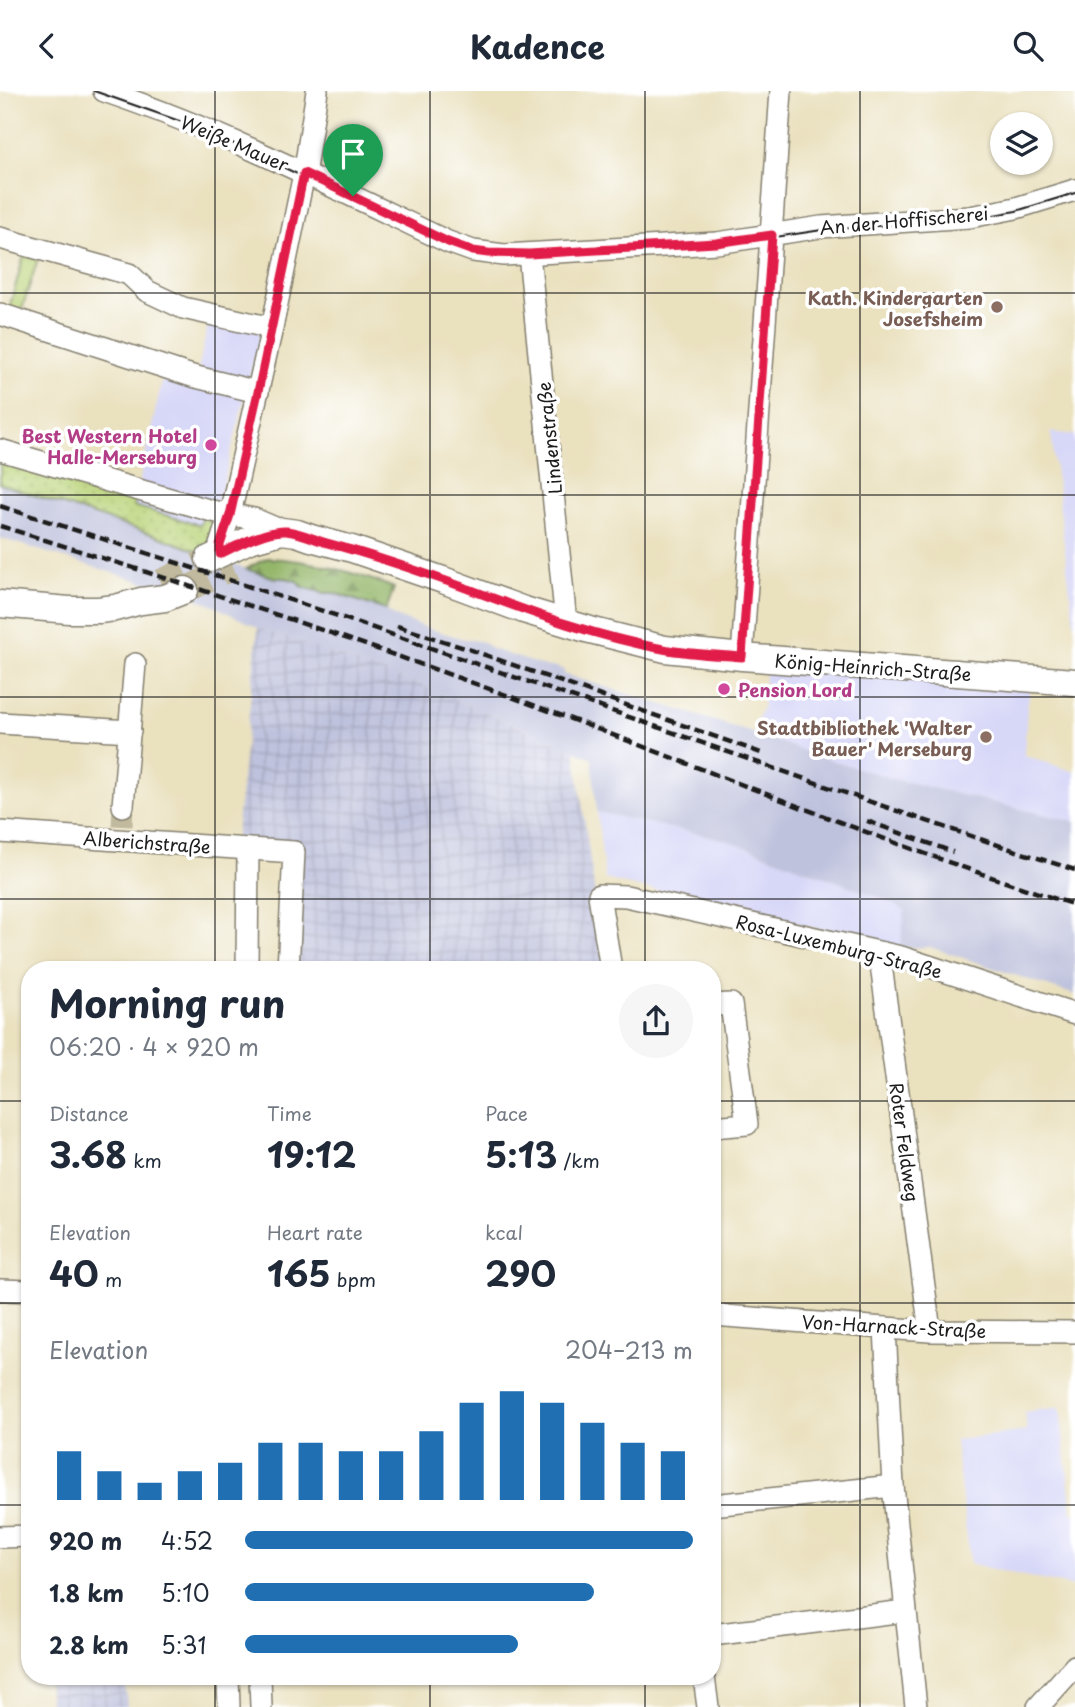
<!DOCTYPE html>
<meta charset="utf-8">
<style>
body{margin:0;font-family:"Playpen Sans",sans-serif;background:#f6f6f7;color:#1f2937;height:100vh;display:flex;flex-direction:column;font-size:26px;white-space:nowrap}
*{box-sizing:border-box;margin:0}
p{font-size:23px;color:#747a83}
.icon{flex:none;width:38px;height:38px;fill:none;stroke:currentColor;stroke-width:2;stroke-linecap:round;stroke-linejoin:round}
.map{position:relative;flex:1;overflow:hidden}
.side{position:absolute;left:21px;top:870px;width:700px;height:724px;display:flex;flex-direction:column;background:#fff;border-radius:28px;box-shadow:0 2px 5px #0004}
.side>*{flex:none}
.buttons{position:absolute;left:990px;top:21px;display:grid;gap:14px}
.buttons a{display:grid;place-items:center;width:63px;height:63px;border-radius:50%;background:#fff;box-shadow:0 2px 5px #0004;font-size:35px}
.pin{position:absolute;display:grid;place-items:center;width:60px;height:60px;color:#fff;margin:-72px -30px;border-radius:50% 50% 50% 0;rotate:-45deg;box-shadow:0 0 7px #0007}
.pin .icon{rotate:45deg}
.round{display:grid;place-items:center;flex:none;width:74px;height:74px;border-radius:37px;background:#f6f6f7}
.overview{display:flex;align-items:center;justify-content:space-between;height:119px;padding:0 28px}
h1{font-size:38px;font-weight:700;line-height:52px}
.figures{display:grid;grid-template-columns:repeat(3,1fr);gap:10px;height:119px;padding:7px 28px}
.figures div{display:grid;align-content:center}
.figures b{font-size:35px;font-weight:700}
.figures small{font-size:19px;font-weight:400}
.figures p{font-size:19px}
.chart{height:196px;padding:14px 28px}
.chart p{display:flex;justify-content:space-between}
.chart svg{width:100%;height:126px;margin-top:7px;stroke:#1f6fb2;stroke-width:6}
ul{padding:0 28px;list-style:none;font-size:23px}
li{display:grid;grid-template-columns:112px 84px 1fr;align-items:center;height:52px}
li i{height:18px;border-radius:9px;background:#1f6fb2}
header{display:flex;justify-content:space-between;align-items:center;height:91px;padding:0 28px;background:#fff;font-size:32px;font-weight:700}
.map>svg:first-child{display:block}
</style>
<header><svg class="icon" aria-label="back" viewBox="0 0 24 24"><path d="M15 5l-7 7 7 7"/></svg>Kadence<svg class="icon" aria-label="search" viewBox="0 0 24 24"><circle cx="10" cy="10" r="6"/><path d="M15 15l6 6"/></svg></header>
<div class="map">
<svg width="1075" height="1616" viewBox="0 0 1075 1616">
<defs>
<pattern id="industrial-grid" width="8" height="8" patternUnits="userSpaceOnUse" patternTransform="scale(1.75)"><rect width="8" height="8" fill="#bfc2dd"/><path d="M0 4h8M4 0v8" fill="none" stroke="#a4a6bd"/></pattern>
<pattern id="grass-dots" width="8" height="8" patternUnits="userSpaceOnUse" patternTransform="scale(1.75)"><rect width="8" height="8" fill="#bad378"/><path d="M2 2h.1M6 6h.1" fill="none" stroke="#9fb567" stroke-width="1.8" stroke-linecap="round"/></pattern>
<pattern id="forest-firs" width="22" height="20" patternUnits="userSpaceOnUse" patternTransform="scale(1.75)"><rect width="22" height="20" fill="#93b568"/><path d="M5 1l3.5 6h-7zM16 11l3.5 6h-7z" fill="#779255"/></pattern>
<pattern id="park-tufts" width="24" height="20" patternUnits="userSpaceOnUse" patternTransform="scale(1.75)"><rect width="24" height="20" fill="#bad378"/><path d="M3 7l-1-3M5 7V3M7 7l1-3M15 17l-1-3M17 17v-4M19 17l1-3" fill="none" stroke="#9fb567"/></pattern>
</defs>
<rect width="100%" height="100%" fill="#fff"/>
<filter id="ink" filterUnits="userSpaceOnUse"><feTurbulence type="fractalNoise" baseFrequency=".0143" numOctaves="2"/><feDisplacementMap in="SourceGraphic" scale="14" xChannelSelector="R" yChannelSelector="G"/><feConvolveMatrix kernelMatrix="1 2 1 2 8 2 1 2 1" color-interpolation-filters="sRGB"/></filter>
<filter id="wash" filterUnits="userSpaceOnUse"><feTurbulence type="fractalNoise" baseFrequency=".00686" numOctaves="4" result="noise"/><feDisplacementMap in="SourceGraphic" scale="28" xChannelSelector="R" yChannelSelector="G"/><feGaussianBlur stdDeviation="1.57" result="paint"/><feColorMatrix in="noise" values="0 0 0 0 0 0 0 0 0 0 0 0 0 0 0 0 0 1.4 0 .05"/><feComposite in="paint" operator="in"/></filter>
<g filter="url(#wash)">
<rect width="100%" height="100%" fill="#eae1bf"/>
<g fill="#d7d7f8">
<path d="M 209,230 L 261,240 L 218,414 L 201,434 L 134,415 L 164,281 L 196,288 Z"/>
<path d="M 1051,341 L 1075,344 L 1075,540 L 1065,461 Z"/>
<path d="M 766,573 L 1031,594 L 1027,616 L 1024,664 L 1075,681 L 1075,731 L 894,688 L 833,670 L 755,643 L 756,631 L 762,618 Z"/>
<path d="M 597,721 L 727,749 L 881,807 L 906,819 L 900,857 L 605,788 Z"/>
<path d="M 1060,1316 L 1072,1423 L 1075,1423 L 1075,1496 L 970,1473 L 955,1349 L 1027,1340 L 1025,1321 Z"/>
</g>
<g fill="url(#industrial-grid)">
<path d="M 258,537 L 421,594 L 575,660 L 605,878 L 293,878 L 297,758 L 235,753 Z"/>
<path d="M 48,1586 L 125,1586 L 127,1616 L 50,1616 Z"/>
</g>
<path fill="#bfc2dd" d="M 0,393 L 157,445 L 246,478 L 276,487 L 285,487 L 297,490 L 303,496 L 323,502 L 334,502 L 386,519 L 394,525 L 433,539 L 461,547 L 483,551 L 492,558 L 546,576 L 556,576 L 564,579 L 564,583 L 747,640 L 833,670 L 894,688 L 1075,731 L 1075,904 L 930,856 L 900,857 L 905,819 L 881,807 L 727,749 L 597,721 L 592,667 L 421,594 L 258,537 L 204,510 L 0,447 Z"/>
<path fill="url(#grass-dots)" stroke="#6b784a" stroke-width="2" d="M 0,365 L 136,406 L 134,415 L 200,434 L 203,425 L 212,428 L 209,431 L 214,435 L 214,437 L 209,456 L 203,462 L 157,445 L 0,393 Z"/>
<path fill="url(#forest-firs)" stroke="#586842" stroke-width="2" d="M 267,467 C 312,469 352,480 394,497 L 386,519 L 334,502 L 324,502 L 303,496 L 297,490 L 286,487 L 276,487 L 246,478 Z"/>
<path fill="url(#park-tufts)" stroke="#6b784a" stroke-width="2" d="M 27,154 L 41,158 L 19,228 L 7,225 Z"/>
</g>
<g filter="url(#ink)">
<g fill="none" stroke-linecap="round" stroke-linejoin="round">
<path stroke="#c1ba9e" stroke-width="21" stroke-dasharray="21 10" stroke-linecap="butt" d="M 122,735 L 123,715"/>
<g stroke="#c1ba9e" stroke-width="26" stroke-dasharray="26 13" stroke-linecap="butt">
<path d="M 161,491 L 205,471"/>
<path d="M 185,499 L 233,476"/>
</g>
<defs>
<g id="minor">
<path d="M 104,0 C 223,40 335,97 448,151 L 473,160 L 504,164 L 717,152 L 821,136 L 970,126 L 1016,117 L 1075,99"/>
<path d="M 0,147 L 129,183 L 147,200 L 183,217 L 272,237"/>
<path d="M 529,163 L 566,532"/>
<path d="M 0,223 L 192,285 L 258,301"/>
<path d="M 0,359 L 212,420 L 254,428 L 282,440"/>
<path d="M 220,463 L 220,454 L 230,423 L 272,237 L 305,78 L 317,0"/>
<path d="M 742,566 L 781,0"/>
<path d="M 0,632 L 130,640"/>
<path d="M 123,715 L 135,573"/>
<path d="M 0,741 L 294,761 L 288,878"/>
<path d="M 883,862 L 881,874 L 930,1240"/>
<path d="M 247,878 L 248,758"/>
<path d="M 611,878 L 599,804 L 626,805 L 901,866 L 1075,923"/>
<path d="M 712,914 L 731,913 L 747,1033 L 712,1036"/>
<path d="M 0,1199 L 30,1200"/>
<path d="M 712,1224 L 885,1237 L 930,1240 L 1075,1241"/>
<path d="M 885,1237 L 893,1395 L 916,1616"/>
<path d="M 712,1414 L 893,1395"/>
<path d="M 0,1446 L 30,1445"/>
<path d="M 712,1544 L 905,1520"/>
<path d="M 228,1586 L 229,1616"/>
<path d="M 260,1586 L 261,1616"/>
<path d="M 704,1586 L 708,1616"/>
<path d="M 1038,1616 L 1075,1575"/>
</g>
<g id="major">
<path d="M 209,468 L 249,449 L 282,440 L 297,442 L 311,447 L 352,458 L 443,489 L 524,519 L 590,539 L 665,558 L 742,566 L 1075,591"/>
<path d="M 0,513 L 69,519 L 99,519 L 115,517 L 141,510 L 165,507 L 185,499"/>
</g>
</defs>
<use href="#minor" stroke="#837e6e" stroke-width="24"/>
<use href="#major" stroke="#837e6e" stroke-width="29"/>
<use href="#minor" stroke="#fff" stroke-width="21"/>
<use href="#major" stroke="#fff" stroke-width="26"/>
<path stroke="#1c1c1c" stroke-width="2" d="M 94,0 L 188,33 L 232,52 L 447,154 L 473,164 L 504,167 L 717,155 L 822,139 L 971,128 L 1016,120 L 1075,102"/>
<g stroke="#1c1c1c" stroke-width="4.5" stroke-dasharray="10 5" stroke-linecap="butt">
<path d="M 0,415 C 157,465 315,516 471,571 C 672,640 872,714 1075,779"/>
<path d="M 0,435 C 162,485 324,538 484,596 C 681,667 875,750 1075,814"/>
<path d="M 397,535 L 474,560 L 764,663"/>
<path d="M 867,730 L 953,761"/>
</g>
</g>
</g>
<g fill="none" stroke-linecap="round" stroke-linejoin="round" filter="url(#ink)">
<defs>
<path id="route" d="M 304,82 L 448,151 L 473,160 L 488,162 L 529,163 L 716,152 L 772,144 L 742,566 C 716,564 689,563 663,558 C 598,546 535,523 474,500 C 425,482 376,465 327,452 C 313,448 300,441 286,440 C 266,439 238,454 220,463 L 220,454 L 230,424 L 258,301 Z"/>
</defs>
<use href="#route" stroke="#fff" stroke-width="14"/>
<use href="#route" stroke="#e11d48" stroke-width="9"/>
</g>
<path fill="none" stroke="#1c1c1c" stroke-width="2" stroke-opacity="0.55" d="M 215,0 L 215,878M 430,0 L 430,878M 645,0 L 645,878M 860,0 L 860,1616M 0,202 L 1075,202M 0,404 L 1075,404M 0,606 L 1075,606M 0,808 L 1075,808M 0,1010 L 30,1010M 712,1010 L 1075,1010M 0,1212 L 30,1212M 712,1212 L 1075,1212M 0,1414 L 30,1414M 712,1414 L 1075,1414M 215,1586 L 215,1616M 430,1586 L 430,1616M 645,1586 L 645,1616"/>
<g fill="#8d6e63" stroke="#fff" stroke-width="2.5">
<circle cx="997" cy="216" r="7"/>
<circle cx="986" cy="646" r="7"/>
</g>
<g fill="#d1479c" stroke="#fff" stroke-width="2.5">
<circle cx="211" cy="354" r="7"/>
<circle cx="724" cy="598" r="7"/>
</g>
<g text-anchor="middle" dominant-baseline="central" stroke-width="7" stroke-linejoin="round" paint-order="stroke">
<g font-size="18" fill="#1c1c1c" stroke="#fff">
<text transform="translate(235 52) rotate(23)">Weiße Mauer</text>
<text transform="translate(904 129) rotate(-5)">An der Hoffischerei</text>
<text transform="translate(549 347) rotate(-96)">Lindenstraße</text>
<text transform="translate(873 576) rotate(4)">König-Heinrich-Straße</text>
<text transform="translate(147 751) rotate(4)">Alberichstraße</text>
<text transform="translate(839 855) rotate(14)">Rosa-Luxemburg-Straße</text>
<text transform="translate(905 1051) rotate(82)">Roter Feldweg</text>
<text transform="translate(894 1235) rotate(3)">Von-Harnack-Straße</text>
</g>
<g font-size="18" font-weight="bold" fill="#785e54" stroke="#fff" text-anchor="end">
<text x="983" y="206">Kath. Kindergarten<tspan x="983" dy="21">Josefsheim</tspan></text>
<text x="972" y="636">Stadtbibliothek 'Walter<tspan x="972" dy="21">Bauer' Merseburg</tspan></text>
</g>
<g font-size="18" font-weight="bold" fill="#b23c85" stroke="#fff" text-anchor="end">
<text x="197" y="344">Best Western Hotel<tspan x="197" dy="21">Halle-Merseburg</tspan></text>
<text x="738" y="598" text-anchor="start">Pension Lord</text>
</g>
</g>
</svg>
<div class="buttons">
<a><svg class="icon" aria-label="layers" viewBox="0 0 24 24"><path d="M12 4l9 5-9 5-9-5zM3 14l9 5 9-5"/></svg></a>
</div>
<div class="pin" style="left:353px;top:105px;background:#1e9e55"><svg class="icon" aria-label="arrive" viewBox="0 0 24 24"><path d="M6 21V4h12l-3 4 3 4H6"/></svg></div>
<section class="side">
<div class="overview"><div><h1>Morning run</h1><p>06:20 · 4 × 920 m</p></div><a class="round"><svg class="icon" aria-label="share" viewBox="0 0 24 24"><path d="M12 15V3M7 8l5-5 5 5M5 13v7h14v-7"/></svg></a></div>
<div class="figures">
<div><p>Distance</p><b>3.68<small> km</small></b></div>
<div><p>Time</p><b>19:12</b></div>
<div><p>Pace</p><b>5:13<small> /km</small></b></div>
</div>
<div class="figures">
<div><p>Elevation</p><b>40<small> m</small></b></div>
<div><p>Heart rate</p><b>165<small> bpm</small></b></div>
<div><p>kcal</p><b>290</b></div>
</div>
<div class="chart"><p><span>Elevation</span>204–213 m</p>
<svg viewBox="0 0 160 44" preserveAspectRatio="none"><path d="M5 44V27M15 44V34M25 44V38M35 44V34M45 44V31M55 44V24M65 44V24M75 44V27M85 44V27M95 44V20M105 44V10M115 44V6M125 44V10M135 44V17M145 44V24M155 44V27"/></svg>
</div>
<ul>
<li><b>920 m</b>4:52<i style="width:100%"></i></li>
<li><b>1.8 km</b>5:10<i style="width:78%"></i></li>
<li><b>2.8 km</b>5:31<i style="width:61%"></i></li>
</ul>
</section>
</div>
